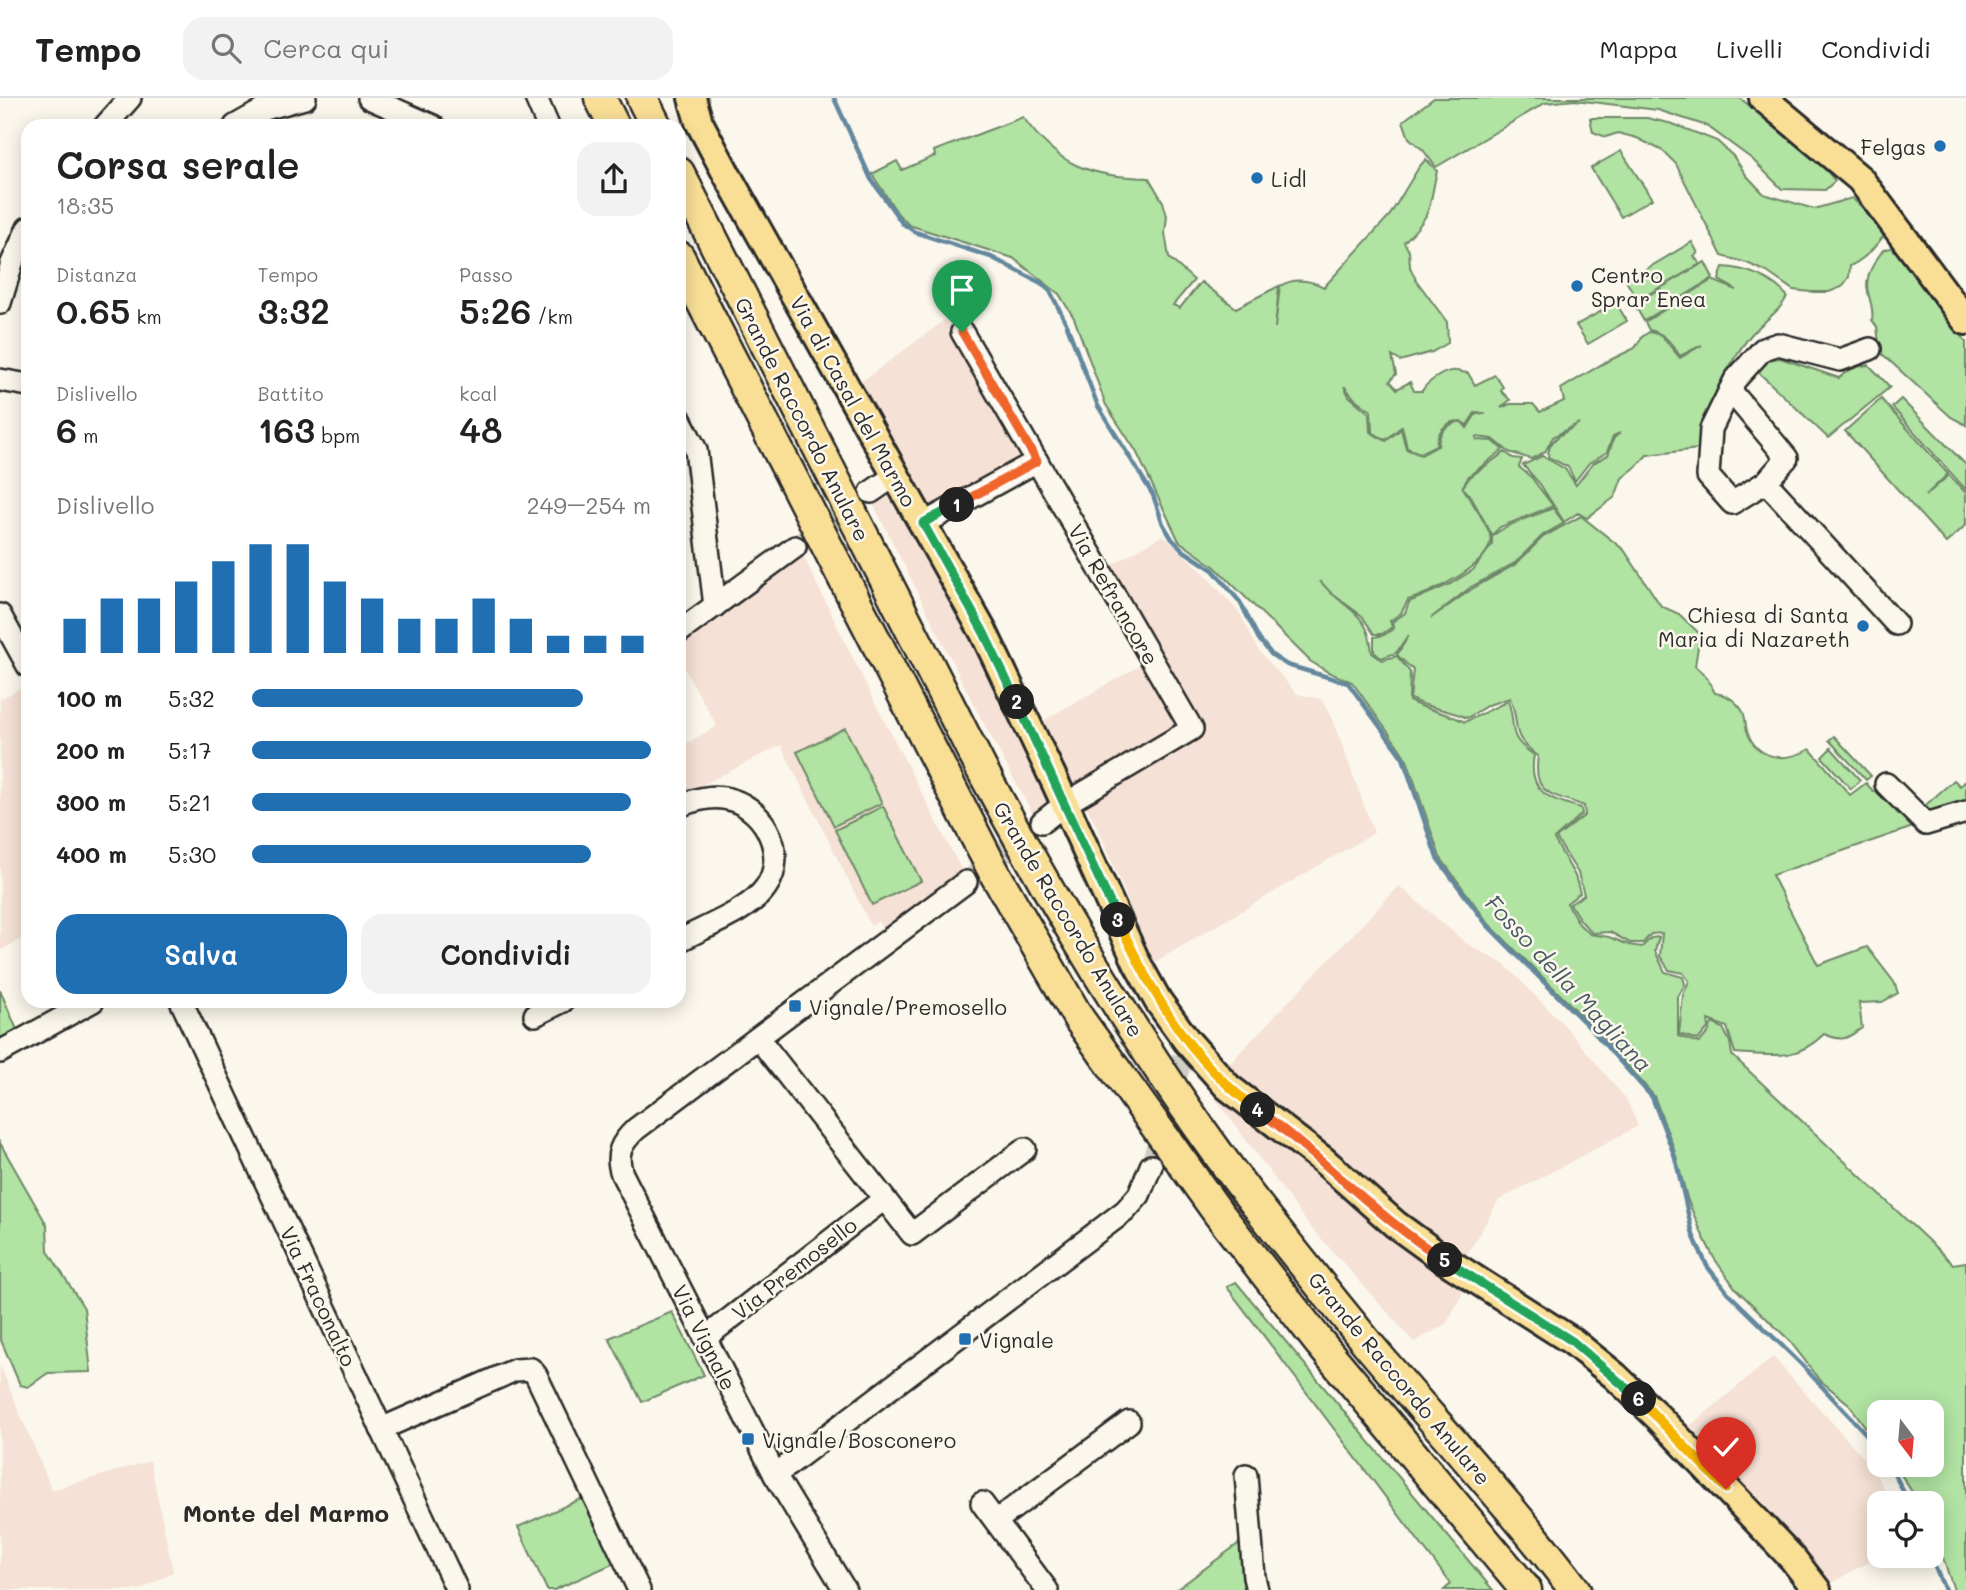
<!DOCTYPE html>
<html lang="it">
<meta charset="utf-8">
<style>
body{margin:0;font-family:Mali,sans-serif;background:#f2f2f2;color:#222;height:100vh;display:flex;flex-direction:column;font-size:26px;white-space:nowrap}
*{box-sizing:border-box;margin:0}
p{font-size:23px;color:#767676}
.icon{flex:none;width:38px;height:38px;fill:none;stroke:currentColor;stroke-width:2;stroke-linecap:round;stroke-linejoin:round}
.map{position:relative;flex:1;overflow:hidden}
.side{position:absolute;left:21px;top:21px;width:665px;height:889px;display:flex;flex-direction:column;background:#fff;border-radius:21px;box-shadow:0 4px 18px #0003}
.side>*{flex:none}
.needle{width:46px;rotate:164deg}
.tools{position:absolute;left:1867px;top:1302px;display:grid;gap:14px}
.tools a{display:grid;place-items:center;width:77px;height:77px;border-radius:14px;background:#fff;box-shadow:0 4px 18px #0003;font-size:35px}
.pin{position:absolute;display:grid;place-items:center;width:60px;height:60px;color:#fff;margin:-72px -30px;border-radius:50% 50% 50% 0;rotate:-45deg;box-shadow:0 0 7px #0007}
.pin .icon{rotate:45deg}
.km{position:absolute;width:35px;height:35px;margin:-18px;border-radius:50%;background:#222;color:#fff;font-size:19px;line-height:35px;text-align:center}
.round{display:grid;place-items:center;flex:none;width:74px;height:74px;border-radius:21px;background:#f2f2f2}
.head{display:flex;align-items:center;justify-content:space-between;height:119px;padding:0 35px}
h1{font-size:38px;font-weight:600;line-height:52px}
.stats{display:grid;grid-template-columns:repeat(3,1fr);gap:10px;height:119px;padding:7px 35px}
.stats div{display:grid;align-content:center}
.stats b{font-size:35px;font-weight:600}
.stats small{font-size:19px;font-weight:400}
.stats p{font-size:19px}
.chart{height:196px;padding:14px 35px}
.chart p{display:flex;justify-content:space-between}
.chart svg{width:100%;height:126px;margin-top:7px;stroke:#1f6fb2;stroke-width:6}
.button{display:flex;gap:14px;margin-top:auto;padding:14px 35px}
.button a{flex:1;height:80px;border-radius:21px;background:#1f6fb2;color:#fff;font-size:28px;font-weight:600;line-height:80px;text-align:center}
.button a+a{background:#f2f2f2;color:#222}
ul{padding:0 35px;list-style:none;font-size:23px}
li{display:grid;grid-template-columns:112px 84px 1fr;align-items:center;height:52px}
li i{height:18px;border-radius:9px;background:#1f6fb2}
header{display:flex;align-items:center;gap:42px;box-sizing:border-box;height:98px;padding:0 35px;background:#fff;border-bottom:2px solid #e0e0e0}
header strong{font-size:33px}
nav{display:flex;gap:38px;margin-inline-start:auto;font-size:24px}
.search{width:490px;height:63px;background:#f2f2f2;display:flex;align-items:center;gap:18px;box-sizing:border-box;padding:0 24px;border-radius:21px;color:#767676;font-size:26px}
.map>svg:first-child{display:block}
</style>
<header>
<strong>Tempo</strong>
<div class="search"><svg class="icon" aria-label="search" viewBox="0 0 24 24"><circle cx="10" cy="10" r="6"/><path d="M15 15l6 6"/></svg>Cerca qui</div>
<nav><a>Mappa</a><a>Livelli</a><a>Condividi</a></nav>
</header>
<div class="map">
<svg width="1966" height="1492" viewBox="0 0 1966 1492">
<rect width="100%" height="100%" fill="#fbf7ec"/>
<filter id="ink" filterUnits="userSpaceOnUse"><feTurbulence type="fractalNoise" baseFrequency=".0143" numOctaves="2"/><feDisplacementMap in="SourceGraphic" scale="14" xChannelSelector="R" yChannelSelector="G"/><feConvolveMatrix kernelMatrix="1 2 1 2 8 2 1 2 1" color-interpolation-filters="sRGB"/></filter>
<g filter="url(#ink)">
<g fill="#f5e1d5">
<path d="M 945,222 L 1024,363 L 933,413 L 861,284 Z"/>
<path d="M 895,396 L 917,430 L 1058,704 L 1034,718 L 974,607 L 874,407 Z"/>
<path d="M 1163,437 L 1203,474 L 1241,517 L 1258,552 L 1297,596 L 1321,601 L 1333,622 L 1374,735 L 1155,864 L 1138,838 L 1126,798 L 1100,734 L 1041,624 L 1155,559 L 1105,471 Z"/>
<path d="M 801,454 L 873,601 L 963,775 L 885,835 L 878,823 L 871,828 L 781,647 L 689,694 L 679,676 L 679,650 L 717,628 L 679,561 L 679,544 Z"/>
<path d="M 27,587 L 28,776 L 24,777 L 28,788 L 28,837 L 0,853 L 0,601 Z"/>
<path d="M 1399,788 L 1466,845 L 1505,867 L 1566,929 L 1626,1001 L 1638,1028 L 1499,1102 L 1456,1175 L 1466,1189 L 1446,1226 L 1414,1244 L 1308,1126 L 1207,989 Z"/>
<path d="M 1773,1259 L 1872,1369 L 1892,1405 L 1880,1405 L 1880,1458 L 1829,1486 L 1690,1328 Z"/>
<path d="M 0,1268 L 52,1392 L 150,1363 L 173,1474 L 140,1492 L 0,1492 Z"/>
</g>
<g fill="#b1e3a3" stroke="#6e8767" stroke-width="2" fill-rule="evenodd">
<path d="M 1434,0 L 1740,0 C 1772,27 1810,49 1835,83 L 1825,92 L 1782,91 L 1752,61 L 1707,28 L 1658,12 L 1575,2 L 1545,5 L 1436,69 L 1423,52 L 1409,40 L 1403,23 Z"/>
<path d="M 1023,19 C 1059,69 1089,78 1149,80 L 1163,104 L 1167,118 L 1165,135 L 1169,160 L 1194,182 L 1173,207 L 1180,210 L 1201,184 L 1236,210 L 1279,188 L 1275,230 L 1280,188 C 1295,179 1310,182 1324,189 L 1390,117 L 1419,69 L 1426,61 L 1437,73 C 1428,111 1434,115 1404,144 L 1409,153 L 1410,169 L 1416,182 L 1447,224 L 1448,245 L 1432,254 L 1400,263 L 1392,258 L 1396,276 L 1390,283 L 1397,291 L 1410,284 L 1414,293 L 1422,293 C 1426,285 1445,271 1456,273 C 1460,273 1464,275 1468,275 L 1475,287 L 1495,277 L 1503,289 L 1501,293 L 1510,302 L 1501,310 L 1510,306 L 1533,306 L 1540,314 L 1564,303 L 1561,291 L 1604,265 L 1635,250 L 1642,239 L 1649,234 L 1661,237 L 1680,260 L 1702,247 L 1680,258 C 1671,245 1665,235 1649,232 L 1645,224 L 1712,182 L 1737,192 L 1719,182 L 1723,169 C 1746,170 1772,180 1787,198 C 1782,212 1761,225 1750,238 C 1729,264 1702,317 1698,351 L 1647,357 L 1637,368 L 1622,380 L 1615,399 L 1587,420 L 1578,415 L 1564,424 L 1540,386 L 1523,367 L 1542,358 L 1565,371 L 1576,387 L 1593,365 L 1608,357 L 1614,340 L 1620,335 L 1613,338 L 1607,354 L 1589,365 L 1575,383 L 1568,369 L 1548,359 C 1548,338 1566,336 1579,325 L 1553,339 L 1545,354 L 1531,361 L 1509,354 L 1493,341 L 1476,339 L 1477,342 L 1493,343 L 1503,352 L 1469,378 L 1462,390 L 1470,379 L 1505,354 L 1513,360 L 1522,361 L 1519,369 L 1531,379 L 1553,408 L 1500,429 L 1492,437 L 1470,397 L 1463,390 C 1469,400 1488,427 1490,437 C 1497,466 1428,496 1408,502 L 1401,515 L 1390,523 L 1392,529 L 1382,536 L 1374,536 L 1362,518 L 1331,495 L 1320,483 C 1344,513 1369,511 1372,555 L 1382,562 L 1397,558 L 1410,574 L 1409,603 C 1428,613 1446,614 1465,624 L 1508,603 C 1518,630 1504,637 1534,657 C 1527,695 1550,701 1581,710 L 1582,716 L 1554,741 L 1575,778 L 1580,795 L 1567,805 L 1579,826 L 1590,836 L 1609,839 L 1629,847 L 1642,849 L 1651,840 L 1659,839 L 1655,853 L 1665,874 L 1683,879 L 1685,886 L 1678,899 L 1678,938 L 1699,945 L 1708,935 L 1712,925 L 1723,930 L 1730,944 L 1732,957 L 1953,1166 L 1966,1164 L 1966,1492 L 1954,1492 L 1932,1428 L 1932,1405 L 1919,1405 L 1895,1367 L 1932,1367 L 1932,1314 L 1880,1314 L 1879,1348 L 1849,1306 L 1821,1283 L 1788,1241 L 1736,1191 L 1714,1160 L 1702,1136 L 1688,1103 L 1673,1048 L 1654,998 L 1601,937 L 1489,826 L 1440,759 L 1407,662 L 1398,648 L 1352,584 L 1328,574 L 1310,563 L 1215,469 L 1179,443 L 1136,353 L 1106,307 L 1074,220 L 1059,196 L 1013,160 L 909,127 L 898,116 L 872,76 L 897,63 L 902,72 L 935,58 L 934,53 ZM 1344,288 L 1354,300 L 1371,313 L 1372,334 L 1386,342 L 1402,328 L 1407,350 L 1420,355 L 1436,347 C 1437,332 1452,316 1467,327 L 1475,315 L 1486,316 L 1476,316 L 1467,330 L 1461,323 C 1446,327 1439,333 1438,348 L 1421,357 L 1406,351 L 1401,331 L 1386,343 L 1370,334 L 1369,315 L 1349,298 Z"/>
<path d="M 1590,20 L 1647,20 L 1673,26 L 1717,43 L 1733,58 L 1747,78 L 1764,96 L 1814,111 L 1852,100 L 1876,122 L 1885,136 C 1876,149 1865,161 1850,168 L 1849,179 L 1842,189 L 1829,194 L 1811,194 L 1793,192 L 1767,174 L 1747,165 L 1722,158 L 1676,66 L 1663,53 L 1637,40 L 1618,35 L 1606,39 L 1593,34 Z"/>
<path d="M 1621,53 L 1652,101 L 1621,119 L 1591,70 Z"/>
<path d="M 1692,144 L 1698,155 L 1694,158 L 1700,166 L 1638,202 L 1626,183 Z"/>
<path d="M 1894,149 L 1902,149 L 1966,244 L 1966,327 L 1951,319 L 1880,254 L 1877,229 L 1872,222 C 1874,211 1870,204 1868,194 C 1864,178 1874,165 1883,152 Z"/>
<path d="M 1705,164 L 1713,180 L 1644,223 L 1634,206 Z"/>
<path d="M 1616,205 L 1627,223 L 1588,246 L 1576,227 Z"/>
<path d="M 1780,260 L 1839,280 C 1847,272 1857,268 1869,267 L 1890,289 L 1828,340 L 1756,272 L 1768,262 Z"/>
<path d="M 1881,301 L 1948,376 L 1925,398 L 1949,377 L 1966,395 L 1966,427 L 1946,445 L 1845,333 Z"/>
<path d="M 1901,301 L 1966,367 L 1966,392 L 1892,309 Z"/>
<path d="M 1553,410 L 1564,425 L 1543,437 L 1515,465 L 1471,489 L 1431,520 L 1472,491 L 1516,466 L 1543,439 L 1581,418 L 1624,452 L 1661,508 L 1679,516 L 1700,536 L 1695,568 L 1706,578 L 1715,595 C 1727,597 1734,601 1742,612 C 1746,618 1745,626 1747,633 C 1757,662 1785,665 1810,651 L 1850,697 L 1866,685 L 1873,693 L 1883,691 L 1916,728 L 1772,777 L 1818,867 L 1867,849 L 1894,884 L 1898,895 L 1882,904 L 1859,905 L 1862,930 C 1846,941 1843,944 1824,936 C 1796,964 1771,957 1735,955 L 1727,929 L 1708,922 L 1709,929 L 1698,942 L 1679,936 L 1683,897 L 1689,883 L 1683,875 L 1669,872 L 1660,858 L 1662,835 L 1651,836 L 1643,845 L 1630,845 L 1610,834 L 1592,835 L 1580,822 L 1570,806 L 1584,797 L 1578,775 L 1556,740 L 1585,717 L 1584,708 C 1553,695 1532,699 1538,658 C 1507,635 1522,629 1510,600 L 1488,607 L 1467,620 C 1448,611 1429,611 1410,601 L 1413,572 L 1397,557 L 1409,537 L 1396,555 L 1381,560 L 1374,554 L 1374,539 L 1384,537 L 1394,530 L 1392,524 L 1405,515 L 1409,504 L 1450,486 L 1473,472 L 1492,447 L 1492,439 C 1505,426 1535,418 1553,410 Z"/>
<path d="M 845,630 L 882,705 L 834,728 L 797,654 Z"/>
<path d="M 1834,638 L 1871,678 L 1866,682 L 1829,642 Z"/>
<path d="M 1831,650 L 1860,682 L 1851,691 L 1822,659 Z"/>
<path d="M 1954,682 L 1960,688 L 1966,683 L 1966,709 L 1933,719 L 1919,713 Z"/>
<path d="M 883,708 L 921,783 L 872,807 L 835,732 Z"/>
<path d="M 0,892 L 18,934 L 0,944 Z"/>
<path d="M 0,1045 L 47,1127 L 48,1153 L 84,1210 L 91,1274 L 48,1275 L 28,1289 L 20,1287 L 0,1240 Z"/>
<path d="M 1236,1184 L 1493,1492 L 1444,1492 L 1451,1486 L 1227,1189 Z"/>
<path d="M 672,1214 L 704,1277 L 642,1304 L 609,1240 Z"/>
<path d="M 587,1398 L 617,1464 L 554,1492 L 547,1492 L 518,1429 Z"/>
<path d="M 1242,1443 L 1250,1492 L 1176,1492 Z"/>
</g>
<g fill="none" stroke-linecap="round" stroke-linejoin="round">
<g stroke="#64889e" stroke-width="4.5">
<path d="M 834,0 L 871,81 L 902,125 L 915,134 L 991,159 L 1041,185 L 1050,193 L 1066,225 L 1098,308 L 1153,397 L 1163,426 L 1172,441 L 1184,453 L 1213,472 L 1240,504 L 1259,541 L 1272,557 L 1287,567 L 1348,585 L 1403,660 L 1437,760 L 1487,827 L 1591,931 L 1652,999 L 1675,1059 L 1693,1137 L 1707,1168 L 1728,1195 L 1801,1266 L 1880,1351"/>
<path d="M 1890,1367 L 1909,1405"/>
<path d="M 1930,1458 L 1945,1492"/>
</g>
<g stroke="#d1cec5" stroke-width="21" stroke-dasharray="21 10" stroke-linecap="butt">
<path d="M 795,449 L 859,403"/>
<path d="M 966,784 L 1030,734"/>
<path d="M 1151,1068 L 1187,943"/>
</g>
<defs>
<g id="minor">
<path d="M 369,0 L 433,28"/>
<path d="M 536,0 L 548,28"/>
<path d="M 105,28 L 130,0"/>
<path d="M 235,28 L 265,11 L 305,0"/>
<path d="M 0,205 L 12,165 L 28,130"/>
<path d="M 962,234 L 1192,631 L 1065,706 L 1042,724"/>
<path d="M 1870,251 L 1840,262 L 1778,246 L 1763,251 L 1735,282 L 1711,331 L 1708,378 L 1732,405 L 1766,384 L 1896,526"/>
<path d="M 0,282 L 28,287"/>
<path d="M 1730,292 L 1787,360 L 1766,384"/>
<path d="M 679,319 L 696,352 L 715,508"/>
<path d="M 871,394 L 896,377"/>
<path d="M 923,426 L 1037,363"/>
<path d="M 0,517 L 28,568"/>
<path d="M 679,534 L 795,449"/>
<path d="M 1886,686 L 1926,726 L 1966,714"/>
<path d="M 679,708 C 696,701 714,696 732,702 C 766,712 788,758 766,789 C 750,813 704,829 679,843"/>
<path d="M 966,784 L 636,1031 C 621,1045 615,1056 622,1076 L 775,1377 L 1125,1113 L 1139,1097 L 1151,1068"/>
<path d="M 181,903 L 457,1492"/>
<path d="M 535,917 L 563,903"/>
<path d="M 759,941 L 912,1136 L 1025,1051"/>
<path d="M 0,954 L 93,903"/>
<path d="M 705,1240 L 884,1101"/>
<path d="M 381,1331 L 515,1272 L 531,1271 L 536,1277 L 639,1492"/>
<path d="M 775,1377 L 845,1492"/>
<path d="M 1246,1377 L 1254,1479 L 1257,1492"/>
<path d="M 982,1405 L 1047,1492"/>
<path d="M 996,1423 L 1129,1324"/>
</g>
<g id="major">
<path d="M 692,0 L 699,24 L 726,75 L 984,535 L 1056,686 L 1137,865 L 1158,903 L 1187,943 L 1228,989 L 1323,1062 L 1395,1126 L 1439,1158 L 1572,1243 L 1615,1278 L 1659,1320 L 1793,1461 L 1817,1492"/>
<path d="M 1763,0 L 1860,81 L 1966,223"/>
</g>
<g id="highway">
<path d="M 600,0 L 614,28"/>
<path d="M 642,0 L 656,28"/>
<path d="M 679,75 L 981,670 C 1060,818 1146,962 1248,1096 C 1287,1146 1327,1196 1367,1245 C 1436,1327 1510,1406 1575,1492"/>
<path d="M 679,159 L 994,774 L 1079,921 L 1219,1116 L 1319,1244 L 1526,1492"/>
</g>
</defs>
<use href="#minor" stroke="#2b2b2b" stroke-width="26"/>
<use href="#major" stroke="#2b2b2b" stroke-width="32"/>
<use href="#highway" stroke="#2b2b2b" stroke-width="35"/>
<use href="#minor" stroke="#fbf7ec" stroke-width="21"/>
<use href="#major" stroke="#f9df96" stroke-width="26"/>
<use href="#highway" stroke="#f9df96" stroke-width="30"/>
</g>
</g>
<g fill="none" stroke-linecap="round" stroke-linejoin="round" filter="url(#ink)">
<defs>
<path id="split-1" d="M 957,407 L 1037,363 L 962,234"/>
<path id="split-2" d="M 957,407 L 923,425 L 984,535 L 1017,604"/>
<path id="split-3" d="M 1017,604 L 1118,822"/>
<path id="split-4" d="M 1118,822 C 1152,896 1190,963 1258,1012"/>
<path id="split-5" d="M 1258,1012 C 1322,1059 1378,1120 1445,1162"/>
<path id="split-6" d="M 1445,1162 L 1572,1243 L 1639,1301"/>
<path id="split-7" d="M 1639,1301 L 1726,1391"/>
</defs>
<use href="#split-1" stroke="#fff" stroke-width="14"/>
<use href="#split-2" stroke="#fff" stroke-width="14"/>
<use href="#split-3" stroke="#fff" stroke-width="14"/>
<use href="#split-4" stroke="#fff" stroke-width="14"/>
<use href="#split-5" stroke="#fff" stroke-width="14"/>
<use href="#split-6" stroke="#fff" stroke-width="14"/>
<use href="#split-7" stroke="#fff" stroke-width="14"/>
<use href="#split-1" stroke="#f0652b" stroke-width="9"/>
<use href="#split-2" stroke="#22a559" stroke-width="9"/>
<use href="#split-3" stroke="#22a559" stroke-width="9"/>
<use href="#split-4" stroke="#f5b400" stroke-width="9"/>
<use href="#split-5" stroke="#f0652b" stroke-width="9"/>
<use href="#split-6" stroke="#22a559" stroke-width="9"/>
<use href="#split-7" stroke="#f5b400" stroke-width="9"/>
</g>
<g fill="#1f6fb2" stroke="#fbf7ec" stroke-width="2.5">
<circle cx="1940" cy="48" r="7"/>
<circle cx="1257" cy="80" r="7"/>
<circle cx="1577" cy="188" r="7"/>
<circle cx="1863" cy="528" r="7"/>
<rect x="788" y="901" width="14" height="14" rx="3.5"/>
<rect x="958" y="1234" width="14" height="14" rx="3.5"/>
<rect x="741" y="1334" width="14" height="14" rx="3.5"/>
</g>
<g text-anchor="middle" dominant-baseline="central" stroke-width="5" stroke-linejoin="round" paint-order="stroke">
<g font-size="21" fill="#2b2b2b" stroke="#fbf7ec" text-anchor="start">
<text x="1926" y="48" text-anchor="end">Felgas</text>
<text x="1271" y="80">Lidl</text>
<text x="1591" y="176">Centro<tspan x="1591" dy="24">Sprar Enea</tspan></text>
<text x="1849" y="516" text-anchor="end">Chiesa di Santa<tspan x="1849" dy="24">Maria di Nazareth</tspan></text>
<text x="809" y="908">Vignale/Premosello</text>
<text x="979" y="1241">Vignale</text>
<text x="762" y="1341">Vignale/Bosconero</text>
</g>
<g font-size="21" fill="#2b2b2b" stroke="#fbf7ec">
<text transform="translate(854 303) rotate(61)">Via di Casal del Marmo</text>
<text transform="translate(803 321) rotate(63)">Grande Raccordo Anulare</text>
<text transform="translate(1114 496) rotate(60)">Via Refrancore</text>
<text transform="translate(1069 821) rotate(59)">Grande Raccordo Anulare</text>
<text transform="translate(794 1170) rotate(-38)">Via Premosello</text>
<text transform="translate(319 1198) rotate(65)">Via Fraconalto</text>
<text transform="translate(705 1239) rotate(63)">Via Vignale</text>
<text transform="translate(1400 1280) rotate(50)">Grande Raccordo Anulare</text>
</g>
<g font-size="23" font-style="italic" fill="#485a64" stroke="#fbf7ec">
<text transform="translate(1569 885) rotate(47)">Fosso della Magliana</text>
</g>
<g font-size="24" font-weight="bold" fill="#2b2b2b" stroke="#fbf7ec">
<text x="286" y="1414">Monte del Marmo</text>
</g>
</g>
</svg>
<div class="tools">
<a><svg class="needle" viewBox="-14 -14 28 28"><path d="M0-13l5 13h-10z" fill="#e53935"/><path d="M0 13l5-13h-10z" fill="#767676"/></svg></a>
<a><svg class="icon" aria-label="locate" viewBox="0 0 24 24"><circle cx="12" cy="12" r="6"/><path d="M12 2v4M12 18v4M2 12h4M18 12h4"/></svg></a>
</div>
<div class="pin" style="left:962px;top:234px;background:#1e9e55"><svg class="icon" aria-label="arrive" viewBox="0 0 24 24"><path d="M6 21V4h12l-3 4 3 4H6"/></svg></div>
<div class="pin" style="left:1726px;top:1391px;background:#d93025"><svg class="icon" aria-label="check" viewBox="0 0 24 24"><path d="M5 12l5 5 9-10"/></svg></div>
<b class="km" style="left:957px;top:407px">1</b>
<b class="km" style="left:1017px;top:604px">2</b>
<b class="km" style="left:1118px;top:822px">3</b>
<b class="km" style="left:1258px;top:1012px">4</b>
<b class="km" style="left:1445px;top:1162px">5</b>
<b class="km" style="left:1639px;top:1301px">6</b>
<section class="side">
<div class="head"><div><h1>Corsa serale</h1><p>18:35</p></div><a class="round"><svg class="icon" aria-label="share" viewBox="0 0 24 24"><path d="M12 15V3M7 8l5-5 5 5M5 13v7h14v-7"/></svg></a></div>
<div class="stats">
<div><p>Distanza</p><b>0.65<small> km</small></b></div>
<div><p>Tempo</p><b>3:32</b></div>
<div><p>Passo</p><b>5:26<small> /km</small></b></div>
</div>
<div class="stats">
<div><p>Dislivello</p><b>6<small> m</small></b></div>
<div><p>Battito</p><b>163<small> bpm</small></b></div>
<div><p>kcal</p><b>48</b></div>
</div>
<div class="chart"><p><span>Dislivello</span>249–254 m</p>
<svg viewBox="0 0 160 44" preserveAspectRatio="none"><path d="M5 44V32M15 44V25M25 44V25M35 44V19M45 44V12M55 44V6M65 44V6M75 44V19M85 44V25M95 44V32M105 44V32M115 44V25M125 44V32M135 44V38M145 44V38M155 44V38"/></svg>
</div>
<ul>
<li><b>100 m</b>5:32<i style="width:83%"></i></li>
<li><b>200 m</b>5:17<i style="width:100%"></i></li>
<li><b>300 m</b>5:21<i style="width:95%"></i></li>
<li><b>400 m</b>5:30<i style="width:85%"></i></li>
</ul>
<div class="button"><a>Salva</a><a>Condividi</a></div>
</section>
</div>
